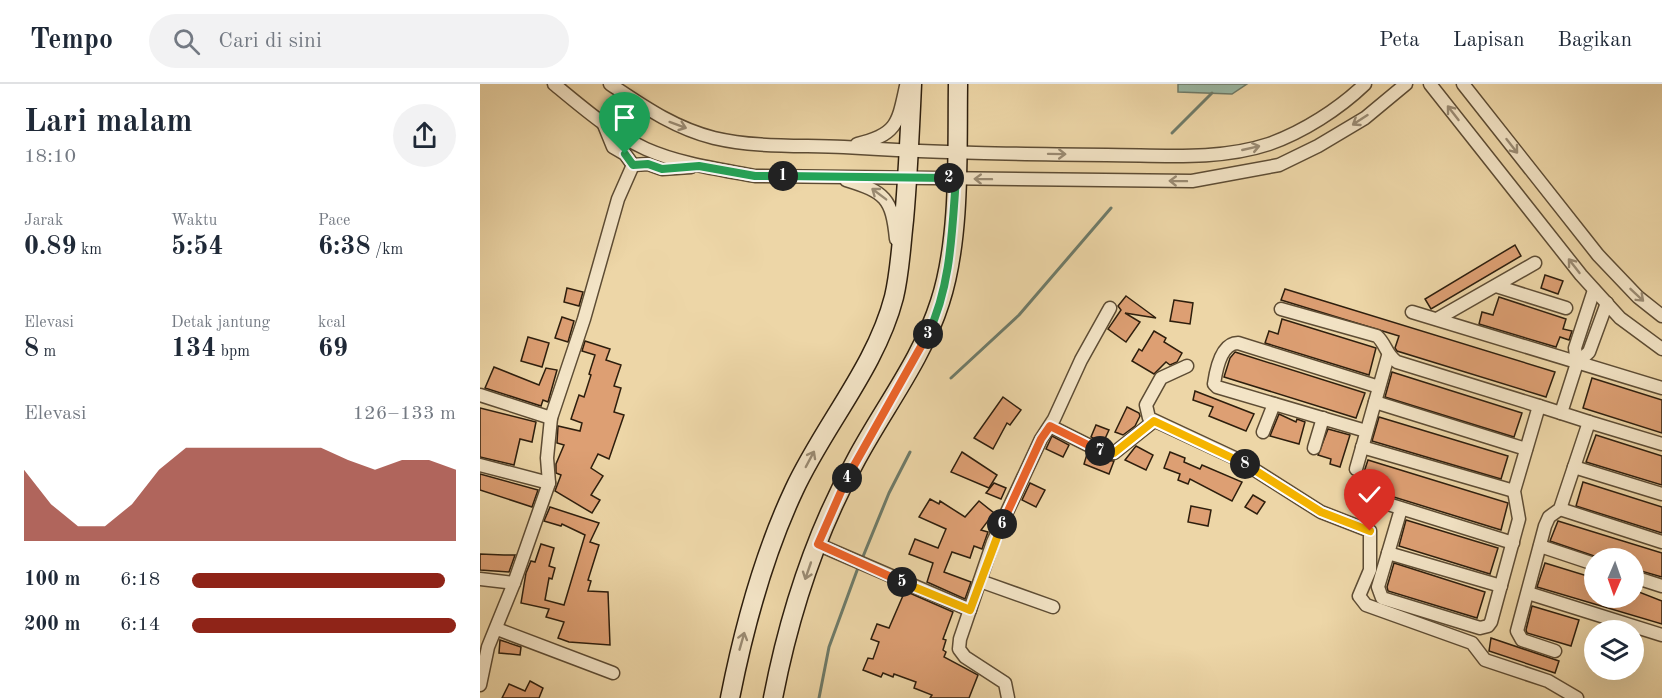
<!DOCTYPE html>
<html lang="id">
<meta charset="utf-8">
<style>
body{margin:0;font-family:"Old Standard TT",serif;background:#f2f2f3;color:#1f2937;height:100vh;display:flex;flex-direction:column;font-size:22px;white-space:nowrap}
*{box-sizing:border-box;margin:0}
p{font-size:20px;color:#747a83}
.icon{flex:none;width:33px;height:33px;fill:none;stroke:currentColor;stroke-width:2;stroke-linecap:round;stroke-linejoin:round}
.map{position:relative;flex:1;overflow:hidden}
.side{display:flex;flex-direction:column;background:#fff;width:480px}
.side>*{flex:none}
.needle{width:39px;rotate:182deg}
.controls{position:absolute;left:1104px;top:464px;display:grid;gap:12px}
.controls a{display:grid;place-items:center;width:60px;height:60px;border-radius:50%;background:#fff;box-shadow:0 6px 24px #0002;font-size:30px}
.pin{position:absolute;display:grid;place-items:center;width:51px;height:51px;color:#fff;margin:-62px -26px;border-radius:50% 50% 50% 0;rotate:-45deg;box-shadow:0 0 6px #0007}
.pin .icon{rotate:45deg}
.km{position:absolute;width:30px;height:30px;margin:-15px;border-radius:50%;background:#222;color:#fff;font-size:16px;line-height:30px;text-align:center}
.round{display:grid;place-items:center;flex:none;width:63px;height:63px;border-radius:32px;background:#f2f2f3}
.headline{display:flex;align-items:center;justify-content:space-between;height:102px;padding:0 24px}
h1{font-size:33px;font-weight:700;line-height:45px}
.metrics{display:grid;grid-template-columns:repeat(3,1fr);gap:9px;height:102px;padding:6px 24px}
.metrics div{display:grid;align-content:center}
.metrics b{font-size:26px;font-weight:700}
.metrics small{font-size:16px;font-weight:400}
.metrics p{font-size:16px}
.chart{height:168px;padding:12px 24px}
.chart p{display:flex;justify-content:space-between}
.chart svg{width:100%;height:108px;margin-top:6px;fill:#8f2418;opacity:.7}
ul{padding:0 24px;list-style:none;font-size:20px}
li{display:grid;grid-template-columns:96px 72px 1fr;align-items:center;height:45px}
li i{height:15px;border-radius:8px;background:#8f2418}
header{display:flex;align-items:center;gap:36px;box-sizing:border-box;height:84px;padding:0 30px;background:#fff;border-bottom:2px solid #e0e1e3}
header strong{font-size:28px}
nav{display:flex;gap:33px;margin-inline-start:auto;font-size:21px}
.search{width:420px;height:54px;background:#f2f2f3;display:flex;align-items:center;gap:15px;box-sizing:border-box;padding:0 21px;border-radius:33px;color:#747a83;font-size:22px}
main{display:flex;flex:1;min-height:0}
.map>svg:first-child{display:block}
</style>
<header>
<strong>Tempo</strong>
<div class="search"><svg class="icon" aria-label="search" viewBox="0 0 24 24"><circle cx="10" cy="10" r="6"/><path d="M15 15l6 6"/></svg>Cari di sini</div>
<nav><a>Peta</a><a>Lapisan</a><a>Bagikan</a></nav>
</header>
<main>
<section class="side">
<div class="headline"><div><h1>Lari malam</h1><p>18:10</p></div><a class="round"><svg class="icon" aria-label="share" viewBox="0 0 24 24"><path d="M12 15V3M7 8l5-5 5 5M5 13v7h14v-7"/></svg></a></div>
<div class="metrics">
<div><p>Jarak</p><b>0.89<small> km</small></b></div>
<div><p>Waktu</p><b>5:54</b></div>
<div><p>Pace</p><b>6:38<small> /km</small></b></div>
</div>
<div class="metrics">
<div><p>Elevasi</p><b>8<small> m</small></b></div>
<div><p>Detak jantung</p><b>134<small> bpm</small></b></div>
<div><p>kcal</p><b>69</b></div>
</div>
<div class="chart"><p><span>Elevasi</span>126–133 m</p>
<svg viewBox="0 0 160 44" preserveAspectRatio="none"><path d="M0 44V15L10 29L20 38L30 38L40 29L50 15L60 6L70 6L80 6L90 6L100 6L110 6L120 11L130 15L140 11L150 11L160 15V44z"/></svg>
</div>
<ul>
<li><b>100 m</b>6:18<i style="width:96%"></i></li>
<li><b>200 m</b>6:14<i style="width:100%"></i></li>
</ul>
</section>
<div class="map">
<svg width="1182" height="614" viewBox="0 0 1182 614">
<rect width="100%" height="100%" fill="#edd6a7"/>
<filter id="stains"><feTurbulence type="fractalNoise" baseFrequency=".00333" numOctaves="4"/><feColorMatrix values="0 0 0 0 .2 0 0 0 0 .09 0 0 0 0 .02 0 0 0 .5 -.17"/></filter>
<radialGradient id="worn" r=".72"><stop offset=".6" stop-color="#630" stop-opacity="0"/><stop offset="1" stop-color="#630" stop-opacity=".3"/></radialGradient>
<path fill="#99b9a6" stroke="#6e7b69" stroke-width="1.5" d="M 698,0 L 767,0 L 752,10 L 698,8 Z"/>
<g fill="none" stroke-linecap="round" stroke-linejoin="round">
<g stroke="#6e7b69" stroke-width="3">
<path d="M 692,49 L 732,9"/>
<path d="M 471,294 L 539,231 L 631,124"/>
<path d="M 382,475 L 409,409 L 430,368"/>
<path d="M 339,614 L 349,563 L 379,481"/>
</g>
</g>
<g fill="#dd9f73" stroke="#2d1e0d" stroke-width="1.5">
<path d="M 1035,161 L 1041,172 L 951,225 L 945,215 Z"/>
<path d="M 1065,191 L 1083,197 L 1078,210 L 1061,204 Z"/>
<path d="M 87,204 L 103,208 L 99,222 L 84,218 Z"/>
<path d="M 805,205 L 1075,288 L 1066,313 L 917,267 L 915,264 L 919,252 L 801,216 Z"/>
<path d="M 646,212 L 676,234 L 645,229 L 660,238 L 646,258 L 628,245 L 641,226 L 638,222 Z"/>
<path d="M 1019,213 L 1086,235 L 1083,245 L 1092,247 L 1089,256 L 1080,253 L 1076,263 L 999,240 L 1002,228 L 1013,231 Z"/>
<path d="M 694,216 L 713,219 L 710,240 L 690,237 Z"/>
<path d="M 82,233 L 94,237 L 88,258 L 75,254 Z"/>
<path d="M 802,235 L 896,264 L 889,291 L 785,259 L 789,247 L 798,250 Z"/>
<path d="M 674,247 L 686,254 L 684,258 L 702,269 L 697,278 L 690,281 L 686,278 L 674,290 L 652,277 L 659,265 L 662,267 Z"/>
<path d="M 48,253 L 69,259 L 62,283 L 41,277 Z"/>
<path d="M 105,257 L 130,265 L 126,276 L 141,281 L 134,302 L 141,304 L 134,328 L 144,331 L 129,375 L 118,370 L 111,384 L 123,392 L 111,411 L 120,416 L 112,429 L 75,407 L 81,391 L 76,389 L 76,380 L 84,361 L 77,359 L 78,342 L 100,347 L 102,339 L 91,335 L 99,311 L 104,313 L 111,291 L 109,290 L 115,271 L 102,267 Z"/>
<path d="M 755,268 L 885,309 L 876,334 L 744,293 L 750,274 Z"/>
<path d="M 14,283 L 59,301 L 66,284 L 77,286 L 68,318 L 63,316 L 61,322 L 5,304 Z"/>
<path d="M 912,288 L 1042,329 L 1034,353 L 905,313 Z"/>
<path d="M 1112,294 L 1182,316 L 1182,349 L 1103,324 Z"/>
<path d="M 715,307 L 774,330 L 766,347 L 729,332 L 733,323 L 713,316 Z"/>
<path d="M 523,313 L 541,326 L 530,341 L 527,339 L 513,365 L 494,354 Z"/>
<path d="M 647,323 L 659,329 L 660,332 L 655,342 L 643,351 L 635,348 Z"/>
<path d="M 0,324 L 56,338 L 52,358 L 40,355 L 34,381 L 0,373 Z"/>
<path d="M 799,330 L 816,338 L 817,335 L 825,338 L 819,360 L 790,352 Z"/>
<path d="M 899,333 L 1028,372 L 1021,395 L 892,357 Z"/>
<path d="M 616,341 L 629,346 L 623,359 L 611,353 Z"/>
<path d="M 848,345 L 870,351 L 860,383 L 850,380 L 851,375 L 838,371 Z"/>
<path d="M 1116,351 L 1182,372 L 1182,401 L 1106,378 Z"/>
<path d="M 572,352 L 589,361 L 583,373 L 566,365 Z"/>
<path d="M 656,362 L 673,371 L 666,386 L 645,376 Z"/>
<path d="M 482,368 L 517,391 L 509,404 L 471,388 Z"/>
<path d="M 690,368 L 705,374 L 704,378 L 720,385 L 722,381 L 762,398 L 752,417 L 710,395 L 708,400 L 698,396 L 700,390 L 684,384 Z"/>
<path d="M 607,370 L 619,376 L 634,377 L 629,390 L 604,380 Z"/>
<path d="M 888,376 L 1028,419 L 1021,446 L 891,406 L 895,392 L 884,388 Z"/>
<path d="M 0,390 L 58,406 L 52,423 L 0,406 Z"/>
<path d="M 1103,398 L 1182,423 L 1182,449 L 1096,422 Z"/>
<path d="M 514,399 L 526,404 L 521,415 L 506,409 Z"/>
<path d="M 550,399 L 565,406 L 556,423 L 542,416 Z"/>
<path d="M 773,411 L 785,418 L 777,430 L 765,423 Z"/>
<path d="M 450,415 L 459,420 L 460,417 L 485,433 L 499,417 L 514,429 L 501,446 L 508,448 L 502,465 L 494,462 L 490,474 L 472,468 L 464,488 L 491,498 L 485,515 L 447,498 L 453,479 L 429,470 L 435,455 L 458,464 L 466,445 L 439,433 Z"/>
<path d="M 711,422 L 731,426 L 728,442 L 708,438 Z"/>
<path d="M 70,423 L 119,439 L 110,458 L 119,461 L 108,496 L 111,497 L 108,507 L 128,508 L 130,561 L 89,558 L 78,554 L 84,538 L 66,533 L 69,525 L 41,519 L 46,489 L 51,477 L 55,478 L 61,460 L 74,464 L 69,482 L 75,484 L 72,495 L 69,494 L 65,516 L 84,521 L 105,451 L 82,440 L 81,442 L 64,437 Z"/>
<path d="M 926,436 L 1018,464 L 1010,490 L 919,462 Z"/>
<path d="M 1078,437 L 1182,469 L 1182,493 L 1154,485 L 1154,474 L 1120,474 L 1070,457 Z"/>
<path d="M 0,470 L 24,471 L 35,471 L 29,488 L 0,486 Z"/>
<path d="M 914,479 L 1005,508 L 997,534 L 908,507 L 907,503 Z"/>
<path d="M 1065,479 L 1114,494 L 1114,513 L 1154,513 L 1154,506 L 1182,517 L 1182,540 L 1057,503 Z"/>
<path d="M 425,507 L 473,528 L 463,555 L 466,556 L 463,566 L 466,568 L 464,573 L 498,591 L 489,614 L 450,614 L 452,611 L 434,604 L 436,598 L 414,590 L 413,593 L 403,589 L 401,593 L 383,586 L 388,574 L 393,575 L 399,558 L 391,555 L 397,540 L 409,544 Z"/>
<path d="M 1052,522 L 1099,536 L 1091,562 L 1047,549 L 1046,546 Z"/>
<path d="M 1011,554 L 1079,577 L 1075,589 L 1009,567 Z"/>
<path d="M 20,556 L 41,563 L 40,571 L 19,569 Z"/>
<path d="M 50,597 L 63,604 L 59,614 L 22,614 L 29,600 L 45,607 Z"/>
</g>
<g fill="none" stroke-linecap="round" stroke-linejoin="round">
<defs>
<g id="street">
<path d="M 74,0 C 102,23 133,50 166,65 C 200,80 238,85 275,92 L 712,97 L 799,81 L 838,62 L 885,34 L 926,0"/>
<path d="M 130,0 C 163,22 194,44 234,54 C 277,64 320,61 364,63 C 452,69 539,70 627,71 C 680,71 738,77 789,60 C 823,48 859,25 885,0"/>
<path d="M 950,0 L 1101,191 L 1140,234 L 1182,265"/>
<path d="M 983,0 L 1118,171 L 1158,213 L 1182,232"/>
<path d="M 122,36 L 133,63 L 145,70 L 153,81"/>
<path d="M 377,60 C 417,51 418,39 426,2"/>
<path d="M 153,81 L 168,80 L 182,85 L 211,83"/>
<path d="M 366,96 C 405,108 412,114 416,155"/>
<path d="M 1016,202 L 1086,224"/>
<path d="M 801,225 L 897,252 C 906,260 906,271 917,278 L 1059,322"/>
<path d="M 932,228 L 1182,304"/>
<path d="M 957,235 L 1055,179"/>
<path d="M 1097,279 L 1109,268 L 1127,219"/>
<path d="M 707,282 L 681,294 L 666,321 L 669,334 L 759,376 L 841,428 L 890,447 L 890,486 L 879,512 L 886,521 L 992,559 L 1005,576 L 1068,597 L 1097,614"/>
<path d="M 0,311 L 71,334"/>
<path d="M 895,318 L 1046,365"/>
<path d="M 1109,338 L 1182,360"/>
<path d="M 570,342 L 622,368 L 634,369 L 674,337"/>
<path d="M 886,347 L 737,303 L 734,300 C 736,286 741,259 758,259 L 899,303"/>
<path d="M 783,348 L 794,320"/>
<path d="M 882,363 L 1034,407"/>
<path d="M 834,364 L 843,334"/>
<path d="M 0,381 L 69,399"/>
<path d="M 1094,383 L 1182,410"/>
<path d="M 876,385 L 908,272"/>
<path d="M 895,416 L 1033,459"/>
<path d="M 921,425 L 898,503 L 902,514 L 1000,544 L 1008,542 L 1011,538 L 1039,435 L 1034,407 L 1059,322 L 1081,329"/>
<path d="M 1080,425 L 1182,458"/>
<path d="M 337,460 L 490,526"/>
<path d="M 1060,462 L 1114,480"/>
<path d="M 908,469 L 1021,502"/>
<path d="M 1154,493 L 1182,502"/>
<path d="M 0,495 L 34,499"/>
<path d="M 500,497 L 573,523"/>
<path d="M 1048,509 L 1182,551"/>
<path d="M 17,545 L 133,589"/>
<path d="M 1075,567 L 1042,556 L 1037,547 L 1065,442 L 1069,433 L 1080,425 L 1109,338 L 1081,329 L 1097,279 L 1095,264 L 1114,206"/>
<path d="M 0,601 L 8,563 L 34,499 L 69,399 L 67,374 L 71,334 L 104,235 L 138,115 L 153,81"/>
<path d="M 528,614 L 525,599 L 485,573 L 479,565 L 480,555 L 513,458 L 561,355 L 574,335 L 601,276 L 630,224"/>
</g>
<g id="secondary">
<path d="M 250,614 C 264,543 283,472 314,406 C 344,341 396,283 414,213 C 420,188 421,162 424,136 C 428,91 430,46 432,0"/>
<path d="M 293,614 C 309,531 336,448 377,374 C 405,322 442,275 460,218 C 481,154 477,67 478,0"/>
</g>
</defs>
<use href="#street" stroke="#5d4c34" stroke-width="15"/>
<use href="#secondary" stroke="#2d1e0d" stroke-width="21"/>
<use href="#street" stroke="#f3e4c6" stroke-width="12"/>
<use href="#secondary" stroke="#f3e4c6" stroke-width="18"/>
</g>
<defs><path id="oneway-shaft" d="M-6 0H5M1.5-3L5.5 0L1.5 3" fill="none" stroke-width="1.6" stroke-linecap="round" stroke-linejoin="round" transform="scale(1.5)"/></defs>
<g stroke="#9a8b73">
<use href="#oneway-shaft" transform="translate(973 29) rotate(-128)"/>
<use href="#oneway-shaft" transform="translate(880 36) rotate(147)"/>
<use href="#oneway-shaft" transform="translate(198 41) rotate(20)"/>
<use href="#oneway-shaft" transform="translate(1032 62) rotate(52)"/>
<use href="#oneway-shaft" transform="translate(771 64) rotate(-13)"/>
<use href="#oneway-shaft" transform="translate(577 70) rotate(1)"/>
<use href="#oneway-shaft" transform="translate(503 95) rotate(-179)"/>
<use href="#oneway-shaft" transform="translate(698 97) rotate(-179)"/>
<use href="#oneway-shaft" transform="translate(399 110) rotate(-143)"/>
<use href="#oneway-shaft" transform="translate(1094 182) rotate(-128)"/>
<use href="#oneway-shaft" transform="translate(1157 211) rotate(43)"/>
<use href="#oneway-shaft" transform="translate(330 375) rotate(-62)"/>
<use href="#oneway-shaft" transform="translate(328 487) rotate(109)"/>
<use href="#oneway-shaft" transform="translate(262 557) rotate(-74)"/>
</g>
<g fill="none" stroke-linecap="round" stroke-linejoin="round">
<defs>
<path id="split-1" d="M 145,70 L 153,81 L 168,80 L 182,85 L 219,82 L 275,92 L 303,92"/>
<path id="split-2" d="M 303,92 L 469,94"/>
<path id="split-3" d="M 448,250 C 471,202 472,147 476,94 L 469,94"/>
<path id="split-4" d="M 367,394 L 448,250"/>
<path id="split-5" d="M 367,394 L 338,460 L 422,498"/>
<path id="split-6" d="M 422,498 L 490,526 L 522,440"/>
<path id="split-7" d="M 522,440 L 561,355 L 570,342 L 620,367"/>
<path id="split-8" d="M 620,367 L 634,369 L 674,337 L 765,380"/>
<path id="split-9" d="M 765,380 L 841,428 L 890,447"/>
</defs>
<use href="#split-1" stroke="#fff" stroke-width="12"/>
<use href="#split-2" stroke="#fff" stroke-width="12"/>
<use href="#split-3" stroke="#fff" stroke-width="12"/>
<use href="#split-4" stroke="#fff" stroke-width="12"/>
<use href="#split-5" stroke="#fff" stroke-width="12"/>
<use href="#split-6" stroke="#fff" stroke-width="12"/>
<use href="#split-7" stroke="#fff" stroke-width="12"/>
<use href="#split-8" stroke="#fff" stroke-width="12"/>
<use href="#split-9" stroke="#fff" stroke-width="12"/>
<use href="#split-1" stroke="#22a559" stroke-width="8"/>
<use href="#split-2" stroke="#22a559" stroke-width="8"/>
<use href="#split-3" stroke="#22a559" stroke-width="8"/>
<use href="#split-4" stroke="#f0652b" stroke-width="8"/>
<use href="#split-5" stroke="#f0652b" stroke-width="8"/>
<use href="#split-6" stroke="#f5b400" stroke-width="8"/>
<use href="#split-7" stroke="#f0652b" stroke-width="8"/>
<use href="#split-8" stroke="#f5b400" stroke-width="8"/>
<use href="#split-9" stroke="#f5b400" stroke-width="8"/>
</g>
<rect width="100%" height="100%" filter="url(#stains)"/>
<rect width="100%" height="100%" fill="url(#worn)"/>
</svg>
<div class="controls">
<a><svg class="needle" viewBox="-14 -14 28 28"><path d="M0-13l5 13h-10z" fill="#e53935"/><path d="M0 13l5-13h-10z" fill="#747a83"/></svg></a>
<a><svg class="icon" aria-label="layers" viewBox="0 0 24 24"><path d="M12 4l9 5-9 5-9-5zM3 14l9 5 9-5"/></svg></a>
</div>
<div class="pin" style="left:145px;top:70px;background:#1e9e55"><svg class="icon" aria-label="arrive" viewBox="0 0 24 24"><path d="M6 21V4h12l-3 4 3 4H6"/></svg></div>
<div class="pin" style="left:890px;top:447px;background:#d93025"><svg class="icon" aria-label="check" viewBox="0 0 24 24"><path d="M5 12l5 5 9-10"/></svg></div>
<b class="km" style="left:303px;top:92px">1</b>
<b class="km" style="left:469px;top:94px">2</b>
<b class="km" style="left:448px;top:250px">3</b>
<b class="km" style="left:367px;top:394px">4</b>
<b class="km" style="left:422px;top:498px">5</b>
<b class="km" style="left:522px;top:440px">6</b>
<b class="km" style="left:620px;top:367px">7</b>
<b class="km" style="left:765px;top:380px">8</b>
</div>
</main>
